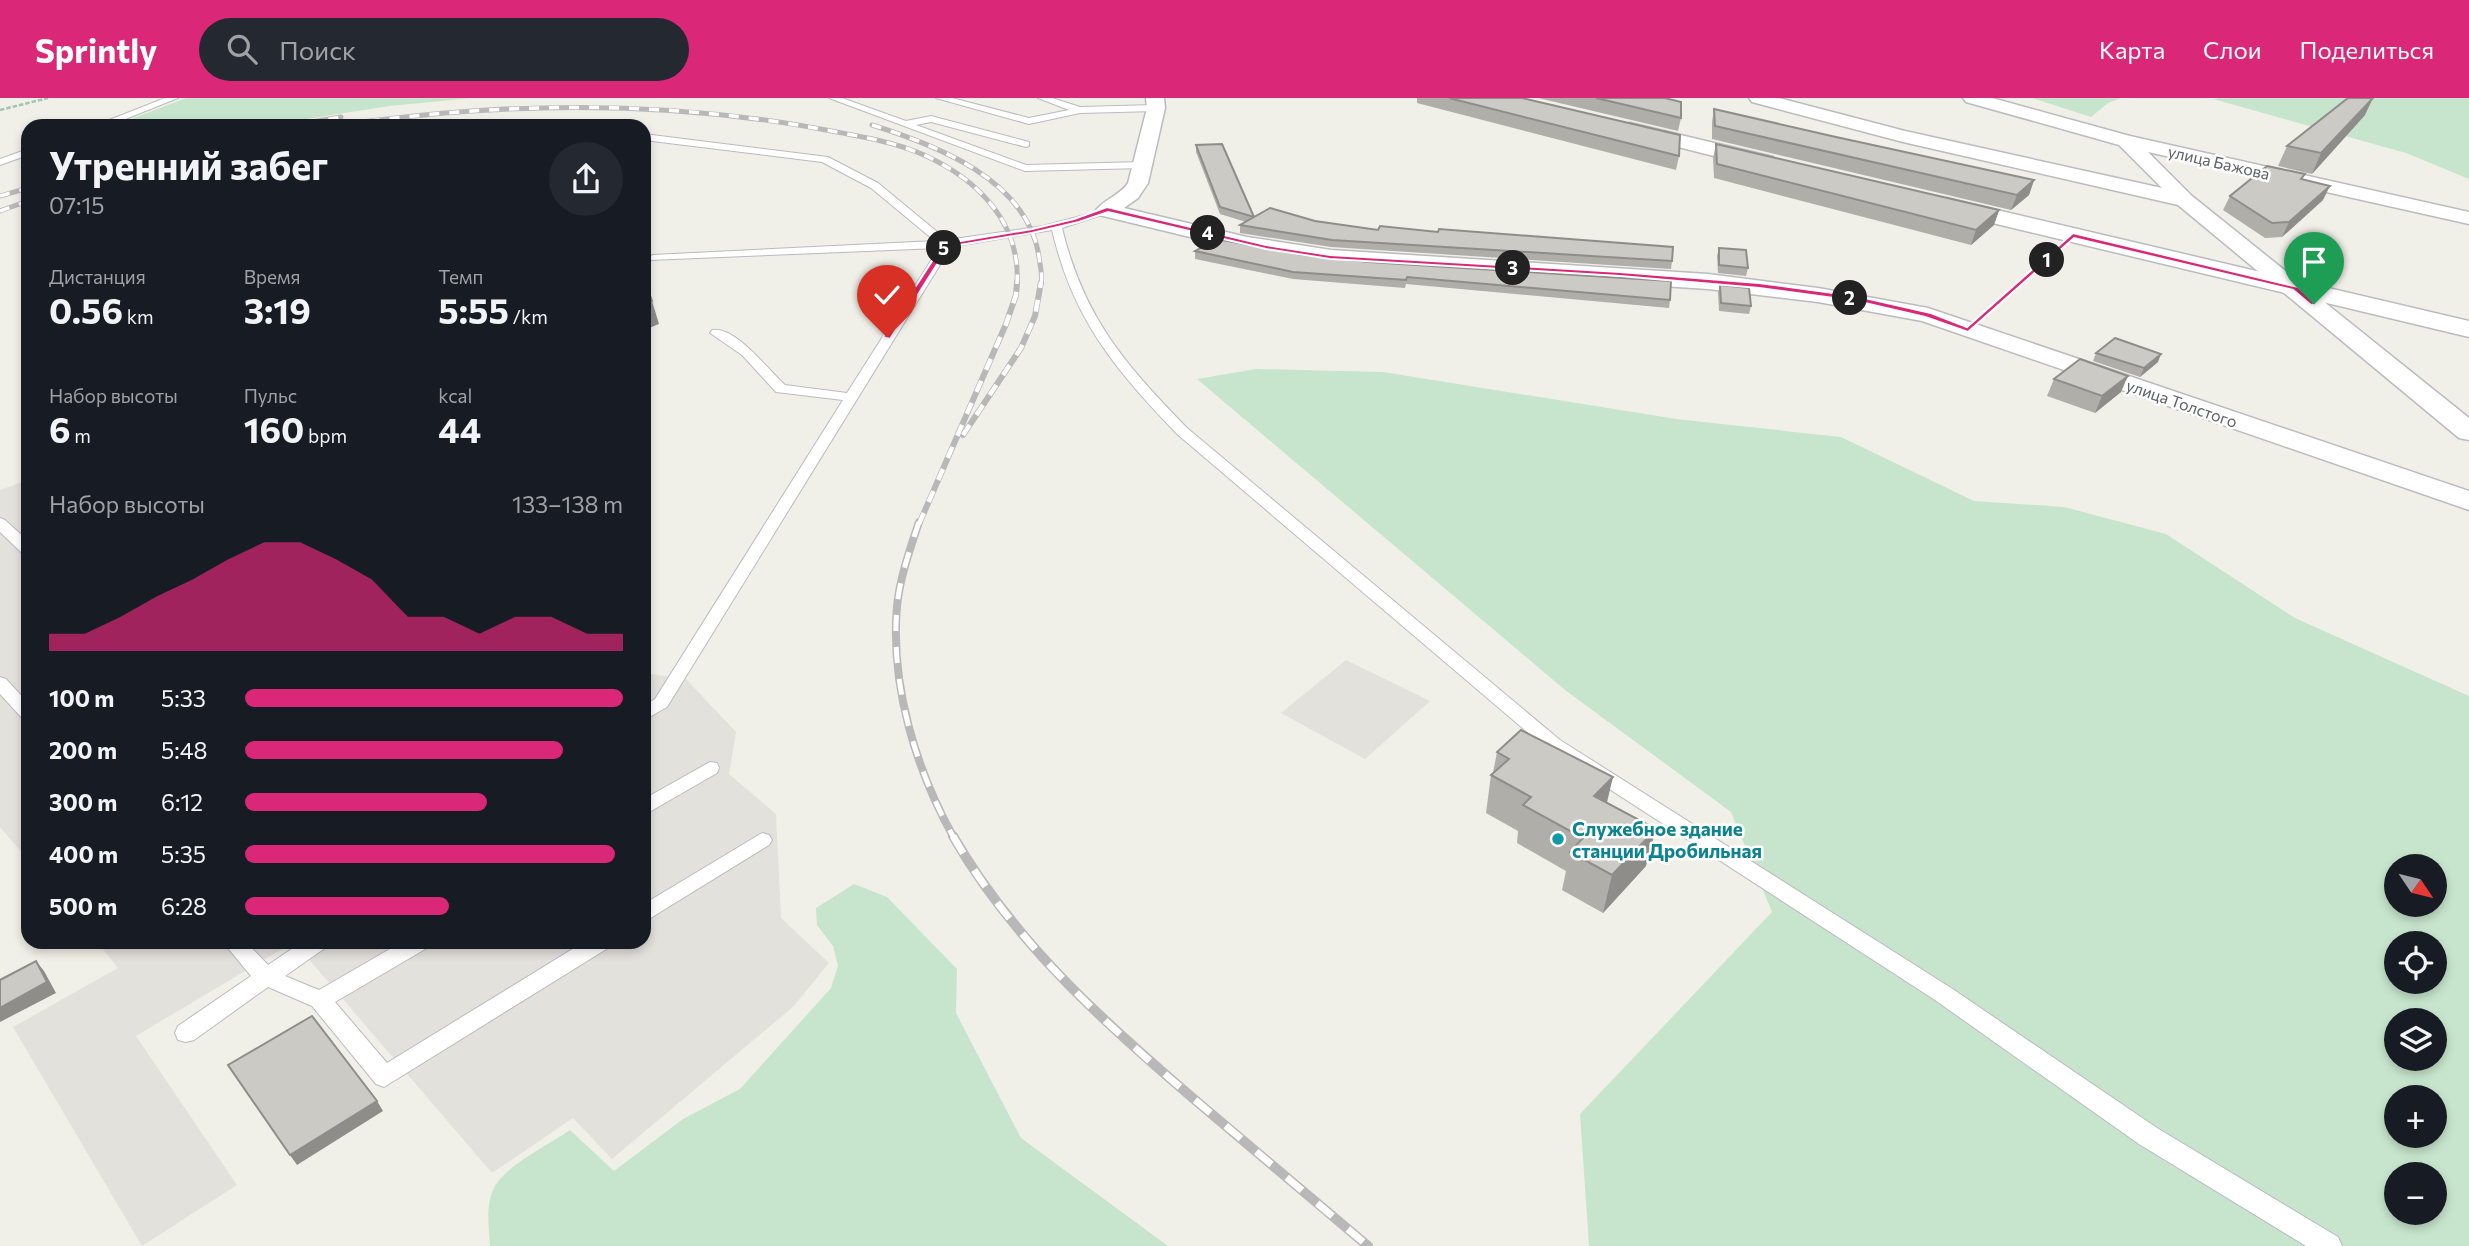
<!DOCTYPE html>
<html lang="ru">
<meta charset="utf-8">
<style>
body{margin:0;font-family:Commissioner,sans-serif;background:#242831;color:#f1f3f6;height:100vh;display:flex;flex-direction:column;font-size:26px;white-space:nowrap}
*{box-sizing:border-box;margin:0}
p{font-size:23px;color:#9ea1a6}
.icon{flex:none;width:38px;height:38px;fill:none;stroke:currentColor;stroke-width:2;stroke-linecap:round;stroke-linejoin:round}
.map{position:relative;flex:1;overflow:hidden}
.sheet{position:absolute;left:21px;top:21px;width:630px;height:830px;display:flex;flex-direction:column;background:#171b24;border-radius:21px;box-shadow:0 4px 10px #0003}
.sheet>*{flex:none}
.needle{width:46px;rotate:125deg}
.buttons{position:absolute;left:2384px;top:756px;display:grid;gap:14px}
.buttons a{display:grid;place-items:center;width:63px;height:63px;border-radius:50%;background:#171b24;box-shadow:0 4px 10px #0003;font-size:35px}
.pin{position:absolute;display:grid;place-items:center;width:60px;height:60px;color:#fff;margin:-72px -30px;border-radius:50% 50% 50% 0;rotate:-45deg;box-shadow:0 0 7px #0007}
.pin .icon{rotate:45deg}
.km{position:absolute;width:35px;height:35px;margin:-18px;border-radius:50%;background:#222;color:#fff;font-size:19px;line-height:35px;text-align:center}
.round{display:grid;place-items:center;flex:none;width:74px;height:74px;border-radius:37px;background:#242831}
.overview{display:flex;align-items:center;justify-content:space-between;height:119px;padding:0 28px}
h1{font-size:38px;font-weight:700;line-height:52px}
.metrics{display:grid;grid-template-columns:repeat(3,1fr);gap:10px;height:119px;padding:7px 28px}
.metrics div{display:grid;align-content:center}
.metrics b{font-size:35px;font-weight:700}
.metrics small{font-size:19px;font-weight:400}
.metrics p{font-size:19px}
.chart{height:196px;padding:14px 28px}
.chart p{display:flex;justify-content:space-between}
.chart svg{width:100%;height:126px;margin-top:7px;fill:#db2777;opacity:.7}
ul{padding:0 28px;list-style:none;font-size:23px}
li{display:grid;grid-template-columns:112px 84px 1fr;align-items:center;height:52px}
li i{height:18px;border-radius:9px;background:#db2777}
header{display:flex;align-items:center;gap:42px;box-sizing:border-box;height:98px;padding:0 35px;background:#db2777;color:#fff}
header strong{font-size:33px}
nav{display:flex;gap:38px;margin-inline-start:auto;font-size:24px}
.search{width:490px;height:63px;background:#242831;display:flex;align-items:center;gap:18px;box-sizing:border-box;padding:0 24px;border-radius:38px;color:#9ea1a6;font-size:26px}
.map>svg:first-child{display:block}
</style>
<header>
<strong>Sprintly</strong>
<div class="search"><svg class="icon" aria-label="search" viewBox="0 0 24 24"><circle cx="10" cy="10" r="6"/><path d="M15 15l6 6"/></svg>Поиск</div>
<nav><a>Карта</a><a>Слои</a><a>Поделиться</a></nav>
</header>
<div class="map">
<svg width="2469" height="1148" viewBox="0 0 2469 1148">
<rect width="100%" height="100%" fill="#f0f0e8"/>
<g fill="#e2e1dc">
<path d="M 28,382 L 28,762 L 0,729 L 0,392 Z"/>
<path d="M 1346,562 L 1430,603 L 1365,661 L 1281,615 Z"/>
<path d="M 644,575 L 686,581 L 736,634 L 729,676 L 776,716 L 781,820 L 829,865 L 793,909 L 612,1061 L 573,1020 L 492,1075 L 294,844 L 136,938 L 237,1087 L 142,1148 L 13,929 L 118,870 L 97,844 L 644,844 Z"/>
</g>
<g fill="#c7e5cc" fill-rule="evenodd">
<path d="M 186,0 L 472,0 L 390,8 L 261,28 L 121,25 Z"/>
<path d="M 2032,0 L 2121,0 L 2108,5 L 2091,19 Z"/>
<path d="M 2219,0 L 2469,0 L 2469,81 L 2406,55 L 2213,1 Z"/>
<path d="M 1256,271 L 1383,274 L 1676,321 L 1841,339 L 1974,403 L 2064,409 L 2166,436 L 2295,520 L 2469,598 L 2469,1148 L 1589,1148 L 1580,1016 L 1772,814 L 1731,714 L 1565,592 L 1197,281 ZM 2396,768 L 2434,768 L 2434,807 L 2396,807 ZM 2396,845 L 2434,845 L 2434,884 L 2396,884 ZM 2396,922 L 2434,922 L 2434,961 L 2396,961 ZM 2396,999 L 2434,999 L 2434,1038 L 2396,1038 ZM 2396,1076 L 2434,1076 L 2434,1115 L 2396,1115 Z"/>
<path d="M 854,786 L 887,799 L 957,871 L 956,915 L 1021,1040 L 1168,1148 L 490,1148 C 489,1129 485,1105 495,1088 C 507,1067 550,1046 570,1032 L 614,1073 L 683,1021 L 740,991 L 831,890 L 838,868 L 833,848 L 817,827 L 816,810 Z"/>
</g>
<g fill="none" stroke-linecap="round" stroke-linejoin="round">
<defs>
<g id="service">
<path d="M 165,0 L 178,0 L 108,28 L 94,28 Z"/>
<path d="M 829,0 L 842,0 L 906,23 L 931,18 L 1029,44 L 1029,48 L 1026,49 L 931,24 L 916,27 L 1026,67 L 1142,64 L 1147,67 L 1142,70 L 1025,73 Z"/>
<path d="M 936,0 L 952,0 L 1029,20 L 1069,12 L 1038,0 L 1052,0 L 1080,9 L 1156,7 L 1161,10 L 1156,13 L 1080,15 L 1029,26 Z"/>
<path d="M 644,36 L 828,59 L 878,85 L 947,142 L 1043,128 L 1111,110 L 1111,114 L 1062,130 C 1084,220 1124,265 1187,330 L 1560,642 L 1951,890 L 2157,1030 L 2338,1139 L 2342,1148 L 2306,1148 L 2139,1046 L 1935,902 L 1546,650 L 1177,336 C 1115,271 1073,222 1052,132 L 951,149 L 667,609 L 644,622 L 644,608 L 655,601 L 843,302 L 776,294 L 742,257 L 710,235 L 712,232 C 736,228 768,272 785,287 L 847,295 L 939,150 L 649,162 L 647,160 L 653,157 L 935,143 L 871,90 L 822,64 L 644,42 Z"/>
<path d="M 28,51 L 28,57 L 0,67 L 0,61 Z"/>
<path d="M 0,420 L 5,422 L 28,443 L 28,457 L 22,455 L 0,434 Z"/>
<path d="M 0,579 L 6,581 L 28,605 L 28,622 L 22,620 L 0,596 Z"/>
<path d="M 710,664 L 717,665 L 719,670 L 717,675 L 644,717 L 644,701 Z"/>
<path d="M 762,735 L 769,737 L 772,742 L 769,747 L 644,824 L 644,806 Z"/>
<path d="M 223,844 L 246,844 L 268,867 L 302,844 L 327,844 L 325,850 L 285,878 L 319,892 L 402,844 L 429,844 L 427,850 L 335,904 L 387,965 L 584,844 L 611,844 L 608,850 L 384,989 L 376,986 L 312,908 L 268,889 L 194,942 L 186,944 L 178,942 L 175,935 L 178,928 L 251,878 Z"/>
</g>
<g id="minor">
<path d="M 1146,0 L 1164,0 L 1165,10 L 1148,85 L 1138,100 L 1124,110 L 1247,139 L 1331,152 L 1708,176 L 1818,190 L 1928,210 L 2469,393 L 2469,412 L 1922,223 L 1818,204 L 1708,191 L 1369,169 L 1303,162 L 1219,146 L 1099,117 L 1096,112 C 1105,101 1120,97 1128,85 L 1147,10 Z"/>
<path d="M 1749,0 L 1779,0 L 1905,33 L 2162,90 L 2119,47 L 1966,4 L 1963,0 L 1992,0 L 2130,38 L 2469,114 L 2469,126 L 2148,54 L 2192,98 L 2469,320 L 2469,342 L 2459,340 L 2178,107 L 1903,44 L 1752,4 Z"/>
</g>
<g id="secondary">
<path d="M 1630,25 L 1773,59 L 1776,64 L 1773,69 L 1765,71 L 1623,35 L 1620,31 L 1623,27 Z"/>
<path d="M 1946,100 L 2469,223 L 2469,239 L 1938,112 L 1934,107 L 1938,102 Z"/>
</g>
</defs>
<use href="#service" stroke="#babbc0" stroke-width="2"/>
<use href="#minor" stroke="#babbc0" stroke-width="3"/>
<use href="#secondary" stroke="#b9bbc0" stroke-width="3"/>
<g stroke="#a0c6b2" stroke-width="2.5" stroke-dasharray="4.5 2" stroke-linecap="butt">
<path d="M 0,12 L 48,0"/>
<path d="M 2020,186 L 2054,155"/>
</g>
<path stroke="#a0c6b2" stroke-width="3.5" stroke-dasharray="5 2.5" stroke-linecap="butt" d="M 1988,214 L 2022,184"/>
<use href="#service" fill="#fff" fill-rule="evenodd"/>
<use href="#minor" fill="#fff" fill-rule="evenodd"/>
<use href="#secondary" fill="#fff" fill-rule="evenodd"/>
<defs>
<g id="rail-far3">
<path d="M 872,27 C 936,47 1028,82 1039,159 C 1040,168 1043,177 1041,186"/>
<path d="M 289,28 L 341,19"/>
<path d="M 330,28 C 377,22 425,16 472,13 C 590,5 710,10 826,32 C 858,38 895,44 924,57 C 977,81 1021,124 1017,186"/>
<path d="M 0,98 L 28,90"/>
<path d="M 0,113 L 28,103"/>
</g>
<g id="rail-far2">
<path d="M 963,337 L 1021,250 L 1035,218 L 1041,184"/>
<path d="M 919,426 L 1006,226 L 1016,197 L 1017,184"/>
</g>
<path id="rail-far1" d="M 919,424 C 910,451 900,479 897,508 C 890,587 916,672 954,740"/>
<path id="rail" d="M 953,738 C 1015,846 1108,928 1201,1007 C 1257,1054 1312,1101 1368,1148"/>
</defs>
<use href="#rail-far3" stroke="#b8b8b9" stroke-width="5"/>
<use href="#rail-far2" stroke="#b8b8b9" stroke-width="6"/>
<use href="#rail-far1" stroke="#b8b8b9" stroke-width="8"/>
<use href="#rail" stroke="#b8b8b9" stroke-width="10"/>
<use href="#rail-far3" stroke="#fff" stroke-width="3.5" stroke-dasharray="10" stroke-linecap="butt"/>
<use href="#rail-far2" stroke="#fff" stroke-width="4.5" stroke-dasharray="12" stroke-linecap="butt"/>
<use href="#rail-far1" stroke="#fff" stroke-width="5" stroke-dasharray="16" stroke-linecap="butt"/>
<use href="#rail" stroke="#fff" stroke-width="7" stroke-dasharray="20" stroke-linecap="butt"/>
</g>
<g fill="#afaea9">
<path d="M 1417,0 L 1522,0 L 1679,58 L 1676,72 L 1417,5 Z"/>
<path d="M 1538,0 L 1665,0 L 1681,20 L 1678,33 Z"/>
<path d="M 1714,11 L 1836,39 L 2034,82 L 2029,97 L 2011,112 L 1712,41 L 1712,24 Z"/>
<path d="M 2365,17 L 2312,76 L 2278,68 L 2287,48 Z"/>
<path d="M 1716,46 L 1999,112 L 1994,127 L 1971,147 L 1714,80 L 1713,60 Z"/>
<path d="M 1196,47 L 1254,119 L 1315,123 L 1378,132 L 1672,163 L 1671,171 L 1331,149 L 1240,135 L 1240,127 L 1246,124 L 1220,116 L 1196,54 Z"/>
<path d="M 2303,81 L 2323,102 L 2282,139 L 2265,140 L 2223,112 L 2230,98 Z"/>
<path d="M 1719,150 L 1748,170 L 1746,178 L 1718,175 L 1717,158 Z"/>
<path d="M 1195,153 L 1303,157 L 1670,202 L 1669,210 L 1406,186 L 1405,190 L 1293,181 L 1195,161 Z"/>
<path d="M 1720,187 L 1751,208 L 1749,216 L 1719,213 L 1718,195 Z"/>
<path d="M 2096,255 L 2158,264 L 2140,279 L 2093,263 Z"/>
<path d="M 2054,281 L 2121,294 L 2095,315 L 2047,298 Z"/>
<path d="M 1497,654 L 1607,705 L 1646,768 L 1603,815 L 1562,792 L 1566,773 L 1517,745 L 1518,733 L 1486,715 L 1491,677 L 1493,675 Z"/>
</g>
<g fill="#8f8d8a">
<path d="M 2373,0 L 2365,17 L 2312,76 L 2321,55 Z"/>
<path d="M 2034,82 L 2029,97 L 2011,112 L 2017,97 Z"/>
<path d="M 2330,88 L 2323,102 L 2282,139 L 2289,124 Z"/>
<path d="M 1999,112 L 1994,127 L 1971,147 L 1976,132 Z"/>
<path d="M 652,203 L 659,226 L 644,232 L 644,206 Z"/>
<path d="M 2161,256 L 2158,264 L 2140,279 L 2144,270 Z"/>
<path d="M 2128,278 L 2121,294 L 2095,315 L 2102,298 Z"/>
<path d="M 1613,679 L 1604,717 L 1594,698 Z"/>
<path d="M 1656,731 L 1646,768 L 1603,815 L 1612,777 Z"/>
<path d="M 36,863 L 44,873 L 56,895 L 0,924 L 0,910 Z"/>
<path d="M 377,1003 L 383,1013 L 297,1067 L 290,1057 Z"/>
</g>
<g fill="#cccac5" stroke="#8f8d8a" stroke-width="2">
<path d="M 1449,0 L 1522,0 L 1680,37 L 1679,58 Z"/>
<path d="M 1596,0 L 1665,0 L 1681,4 L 1681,20 Z"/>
<path d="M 2348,0 L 2373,0 L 2321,55 L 2287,48 Z"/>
<path d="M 1714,11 L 1836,39 L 2034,82 L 2017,97 L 1715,28 Z"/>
<path d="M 1222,46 L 1254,119 L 1220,109 L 1196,47 Z"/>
<path d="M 1716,46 L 1999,112 L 1976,132 L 1717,66 Z"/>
<path d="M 2267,68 L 2305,76 L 2301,81 L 2330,88 L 2289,124 L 2272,125 L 2230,98 Z"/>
<path d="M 1270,110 L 1315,123 L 1378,132 L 1380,128 L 1438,134 L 1439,131 L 1673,149 L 1672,163 L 1332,142 L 1240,127 Z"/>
<path d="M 1217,141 L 1303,157 L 1369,164 L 1671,183 L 1670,202 L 1407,179 L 1406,182 L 1293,174 L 1195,153 Z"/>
<path d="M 1719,150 L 1746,152 L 1748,170 L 1719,167 Z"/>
<path d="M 644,181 L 652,203 L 644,206 Z"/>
<path d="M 1720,187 L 1749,190 L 1751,208 L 1721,205 Z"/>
<path d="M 2115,240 L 2161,256 L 2144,270 L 2096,255 Z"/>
<path d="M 2080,261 L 2128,278 L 2102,298 L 2054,281 Z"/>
<path d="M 1521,632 L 1613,679 L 1594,698 L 1656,731 L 1612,777 L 1570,754 L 1583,740 L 1523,707 L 1531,699 L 1491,677 L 1509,661 L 1497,654 Z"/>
<path d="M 36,863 L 47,884 L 0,910 L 0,882 Z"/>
<path d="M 312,918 L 377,1003 L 290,1057 L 228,967 Z"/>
</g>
<path fill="#db2777" stroke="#fff" stroke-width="2" d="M 1107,109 L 1266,147 L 1330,157 L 1620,174 L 1759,185 L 1856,198 L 1931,215 L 1967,229 L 2073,135 L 2298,189 L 2317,206 L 2311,207 L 2293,192 L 2074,140 L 1968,234 L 1925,219 L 1856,203 L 1759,190 L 1620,178 L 1330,161 L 1266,151 L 1108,114 L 1079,124 L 1032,135 L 948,149 L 890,241 L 883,239 L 943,146 L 1032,131 L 1074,121 Z"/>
<circle fill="#0f9aa8" stroke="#fff" stroke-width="2.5" cx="1558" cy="741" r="7"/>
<g text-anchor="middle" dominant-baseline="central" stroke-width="5" stroke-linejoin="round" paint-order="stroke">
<g font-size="16" fill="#5f6167" stroke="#fff">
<text transform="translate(2219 64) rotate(13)">улица Бажова</text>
<text transform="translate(2182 305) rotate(19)">улица Толстого</text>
</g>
<g font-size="19" font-weight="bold" fill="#0d838f" stroke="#fff" text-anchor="start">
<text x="1572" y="730">Служебное здание<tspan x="1572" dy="22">станции Дробильная</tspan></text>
</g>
</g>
</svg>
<div class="buttons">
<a><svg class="needle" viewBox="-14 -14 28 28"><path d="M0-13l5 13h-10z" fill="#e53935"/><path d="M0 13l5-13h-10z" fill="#9ea1a6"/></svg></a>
<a><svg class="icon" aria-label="locate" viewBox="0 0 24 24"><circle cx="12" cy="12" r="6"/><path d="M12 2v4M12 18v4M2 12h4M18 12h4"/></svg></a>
<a><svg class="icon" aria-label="layers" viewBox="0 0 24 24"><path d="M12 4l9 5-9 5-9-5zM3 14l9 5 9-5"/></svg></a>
<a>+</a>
<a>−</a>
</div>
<div class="pin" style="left:2314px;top:206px;background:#1e9e55"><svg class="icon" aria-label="arrive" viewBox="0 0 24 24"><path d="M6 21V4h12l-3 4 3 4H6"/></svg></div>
<div class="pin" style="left:887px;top:239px;background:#d93025"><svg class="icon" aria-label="check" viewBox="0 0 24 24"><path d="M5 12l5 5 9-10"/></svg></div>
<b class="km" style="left:2047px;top:162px">1</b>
<b class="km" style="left:1850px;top:200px">2</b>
<b class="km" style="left:1513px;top:170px">3</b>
<b class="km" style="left:1208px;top:135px">4</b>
<b class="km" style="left:944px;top:150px">5</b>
<section class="sheet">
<div class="overview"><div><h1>Утренний забег</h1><p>07:15</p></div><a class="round"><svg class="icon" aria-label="share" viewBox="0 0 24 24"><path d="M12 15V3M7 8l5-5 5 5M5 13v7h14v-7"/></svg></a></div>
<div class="metrics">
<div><p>Дистанция</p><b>0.56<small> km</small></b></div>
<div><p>Время</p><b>3:19</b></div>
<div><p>Темп</p><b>5:55<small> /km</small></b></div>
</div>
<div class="metrics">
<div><p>Набор высоты</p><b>6<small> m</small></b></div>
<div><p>Пульс</p><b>160<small> bpm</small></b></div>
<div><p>kcal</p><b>44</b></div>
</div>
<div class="chart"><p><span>Набор высоты</span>133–138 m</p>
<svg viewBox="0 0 160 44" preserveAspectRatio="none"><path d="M0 44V38L10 38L20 32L30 25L40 19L50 12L60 6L70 6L80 12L90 19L100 32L110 32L120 38L130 32L140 32L150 38L160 38V44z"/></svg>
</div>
<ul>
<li><b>100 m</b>5:33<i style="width:100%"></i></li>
<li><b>200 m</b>5:48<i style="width:84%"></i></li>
<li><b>300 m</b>6:12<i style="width:64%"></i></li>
<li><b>400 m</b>5:35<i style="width:98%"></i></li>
<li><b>500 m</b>6:28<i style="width:54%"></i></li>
</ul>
</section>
</div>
